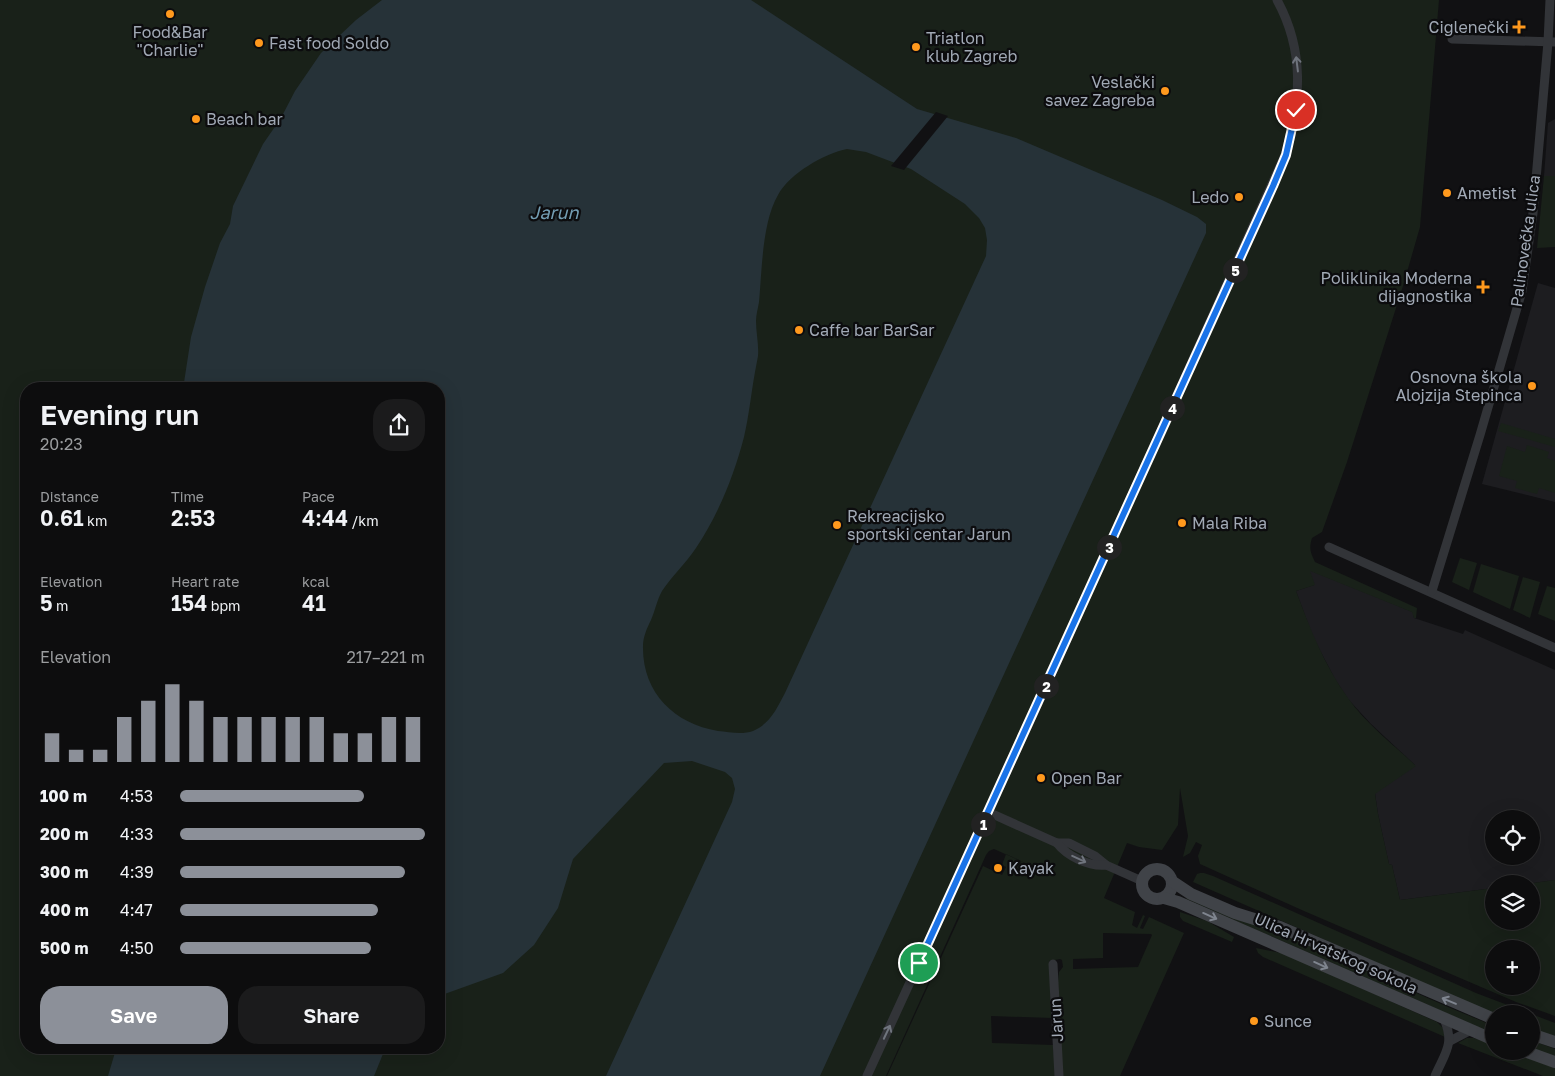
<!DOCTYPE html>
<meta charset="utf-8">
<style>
body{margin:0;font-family:"Golos Text",sans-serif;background:#1b1b1c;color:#f1f3f6;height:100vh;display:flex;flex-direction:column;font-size:19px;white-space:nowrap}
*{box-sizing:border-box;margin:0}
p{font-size:16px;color:#9a9c9e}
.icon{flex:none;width:28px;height:28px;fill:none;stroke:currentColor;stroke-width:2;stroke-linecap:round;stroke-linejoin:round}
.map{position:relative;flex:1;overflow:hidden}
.details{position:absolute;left:20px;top:382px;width:425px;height:672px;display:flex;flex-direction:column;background:#0d0d0e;border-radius:20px;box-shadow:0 5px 20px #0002,0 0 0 1px #2d2d2e}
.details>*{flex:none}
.fabs{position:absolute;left:1485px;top:810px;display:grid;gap:10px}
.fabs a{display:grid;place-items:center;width:55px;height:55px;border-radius:50%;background:#0d0d0e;box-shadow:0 5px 20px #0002,0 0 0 1px #2d2d2e;font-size:25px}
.pin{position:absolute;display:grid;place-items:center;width:42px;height:42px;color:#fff;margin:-21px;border:2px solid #fff;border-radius:50%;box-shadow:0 1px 5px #0007}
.km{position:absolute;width:25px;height:25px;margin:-12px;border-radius:50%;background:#222;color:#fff;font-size:14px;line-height:25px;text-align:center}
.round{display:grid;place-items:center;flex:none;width:52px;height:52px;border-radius:20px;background:#1b1b1c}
.summary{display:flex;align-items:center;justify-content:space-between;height:85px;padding:0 20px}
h1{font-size:28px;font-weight:600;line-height:38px}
.metrics{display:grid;grid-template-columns:repeat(3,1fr);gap:8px;height:85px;padding:5px 20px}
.metrics div{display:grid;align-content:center}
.metrics b{font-size:21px;font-weight:600}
.metrics small{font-size:14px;font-weight:400}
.metrics p{font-size:14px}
.chart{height:140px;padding:10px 20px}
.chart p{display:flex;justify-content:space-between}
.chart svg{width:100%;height:90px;margin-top:5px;stroke:#8c9099;stroke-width:6}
.primary-button{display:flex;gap:10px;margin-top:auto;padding:10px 20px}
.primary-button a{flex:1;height:58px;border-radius:20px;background:#8c9099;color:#fff;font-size:20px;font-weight:600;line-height:58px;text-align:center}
.primary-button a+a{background:#1b1b1c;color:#f1f3f6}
ul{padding:0 20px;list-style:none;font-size:16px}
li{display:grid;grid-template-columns:80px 60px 1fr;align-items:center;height:38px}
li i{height:12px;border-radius:6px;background:#8c9099}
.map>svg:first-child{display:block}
</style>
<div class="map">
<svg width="1555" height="1076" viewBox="0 0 1555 1076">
<rect width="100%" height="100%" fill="#111113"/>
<g fill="#1d1d20" fill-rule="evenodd">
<path d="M 1555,119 L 1555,176 L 1544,176 L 1548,123 Z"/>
<path d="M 1538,283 L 1555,288 L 1555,502 L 1482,484 Z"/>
<path d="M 1309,570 L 1413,612 L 1414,618 L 1463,634 L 1465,630 L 1467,631 L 1555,670 L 1555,880 L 1526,884 L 1494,884 L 1494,888 L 1400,900 L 1392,865 L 1389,864 L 1378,814 L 1375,793 L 1415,765 L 1371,724 L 1348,699 L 1335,679 L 1313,637 L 1296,591 L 1314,585 ZM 1494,819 L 1531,819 L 1531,856 L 1494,856 Z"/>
</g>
<g fill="#192119" fill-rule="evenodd">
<path d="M 0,0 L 1439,0 L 1420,227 L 1403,286 L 1347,462 L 1322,532 L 1312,538 C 1309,548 1310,552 1315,562 L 1417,608 L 1416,618 L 1414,618 L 1412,612 L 1310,571 L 1315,585 L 1296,591 C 1310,628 1324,665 1348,698 C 1366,724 1393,744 1416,766 L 1375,794 L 1378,814 L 1389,864 L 1392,865 L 1400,900 L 1494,888 L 1494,921 L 1531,921 L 1531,884 L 1526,884 L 1555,880 L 1555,1016 L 1516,1002 L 1304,911 L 1200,864 L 1198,856 L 1202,845 L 1196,842 L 1190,853 L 1183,857 L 1188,836 L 1180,788 L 1178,825 L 1162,850 L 1139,847 L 1127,843 L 1104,898 L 1135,912 L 1132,925 L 1137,928 L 1143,915 L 1145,916 L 1140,928 L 1143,929 L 1149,917 L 1184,933 L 1120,1076 L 1062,1076 L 1058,982 L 1059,972 L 1063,967 L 1062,960 L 1060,959 L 1049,961 L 1052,1018 L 991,1016 L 992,1043 L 1053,1045 L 1056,1076 L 887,1076 L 983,866 L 1002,875 L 1006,867 L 1002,865 L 1006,854 L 1036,868 L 994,849 L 989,851 L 986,855 L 886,1076 L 0,1076 ZM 26,389 L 439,389 L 439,1049 L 26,1049 ZM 1103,933 L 1151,934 L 1152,935 L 1138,967 L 1073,969 L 1073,959 L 1103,958 ZM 1494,949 L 1531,949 L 1531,986 L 1494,986 Z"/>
<path d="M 1544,176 L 1555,176 L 1555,247 L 1537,248 Z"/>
<path d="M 1501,423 L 1555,439 L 1555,447 L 1498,431 Z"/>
<path d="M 1527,445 L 1549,452 L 1547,458 L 1555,461 L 1555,493 L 1539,488 L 1537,494 L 1515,488 L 1517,481 L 1499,476 L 1507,446 L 1525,452 Z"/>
<path d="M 1460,558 L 1477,563 L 1469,590 L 1452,582 Z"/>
<path d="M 1481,564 L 1519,576 L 1510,609 L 1473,592 Z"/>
<path d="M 1523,577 L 1540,582 L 1530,618 L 1513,610 Z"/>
<path d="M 1547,586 L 1555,588 L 1555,621 L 1538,614 Z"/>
<path d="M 1200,873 L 1204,873 L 1213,876 L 1476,993 L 1555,1023 L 1555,1037 L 1531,1028 L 1531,1014 L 1494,1014 L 1193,882 L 1197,874 Z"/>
<path d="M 1187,897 L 1269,928 L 1448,1007 L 1494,1026 L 1494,1034 L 1186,899 Z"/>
<path d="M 1180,912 L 1207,921 L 1234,937 L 1232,942 L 1183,921 L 1180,917 Z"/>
<path d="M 1256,948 L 1281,953 L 1298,960 L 1437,1022 L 1443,1028 L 1445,1037 L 1263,957 L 1258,953 Z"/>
<path d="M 1467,1038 L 1474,1038 L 1494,1045 L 1494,1051 L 1509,1051 L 1555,1068 L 1555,1076 L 1543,1076 L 1458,1043 Z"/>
<path d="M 1531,1040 L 1555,1049 L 1555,1057 L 1531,1048 Z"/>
</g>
<g fill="#263238" fill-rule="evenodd">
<path d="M 382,0 L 751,0 L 917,109 L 1016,138 L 1162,200 L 1197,217 L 1206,224 L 1206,233 L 820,1076 L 606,1076 L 732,802 L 735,789 L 732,778 L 725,772 L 692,761 L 664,763 L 573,859 L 558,908 L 534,945 L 503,973 L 439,996 L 439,389 L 183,389 L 191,337 L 205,287 L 220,243 L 230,224 L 233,206 L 263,144 L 281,118 L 295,91 L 321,53 L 356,20 ZM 847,149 L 866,152 L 911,169 L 965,204 L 979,218 L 985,228 L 987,240 L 986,256 L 785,693 C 777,708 770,724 753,731 C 742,735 729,732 718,731 C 674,724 642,692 643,646 C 643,637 647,628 651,620 C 655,611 657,600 662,591 C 672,576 686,563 696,548 C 718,515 734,476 744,437 C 749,416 751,394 755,372 C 756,367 757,361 758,356 C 759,345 756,333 756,321 C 756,315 758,308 759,302 C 762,271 762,222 778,195 C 789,174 825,153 847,149 Z"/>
<path d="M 116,1049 L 385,1049 L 374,1076 L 108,1076 Z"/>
</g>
<path fill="#111113" d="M 936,112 L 948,116 L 904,170 L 891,166 Z"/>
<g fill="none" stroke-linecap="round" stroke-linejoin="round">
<g stroke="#323438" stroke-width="9">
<path d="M 1452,39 L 1555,42"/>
<path d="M 1329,547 L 1555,648"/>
<path d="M 1432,591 L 1480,435 L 1522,291 L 1533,213 L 1548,42 L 1550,0"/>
<path d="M 988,812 L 1057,843 L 1069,843 L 1095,856 L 1106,865 L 1142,881"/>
<path d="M 1057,843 C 1067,856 1089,867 1106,865"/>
<path d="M 1053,964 L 1059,1076"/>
<path d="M 1450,1041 L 1471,1030"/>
<path d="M 867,1076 L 1046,686 L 1285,155 C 1301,101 1305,51 1277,0"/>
<path d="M 1435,1076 C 1445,1053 1455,1044 1444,1019"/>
</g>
<g stroke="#404348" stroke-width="12">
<circle cx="1157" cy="884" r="15"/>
<path d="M 1173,882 L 1191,894 L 1235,913 L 1280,927 L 1494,1019"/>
<path d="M 1164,898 L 1178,902 L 1494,1040"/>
<path d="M 1531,1034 L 1555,1042"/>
<path d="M 1524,1051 L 1555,1062"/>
</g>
</g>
<defs><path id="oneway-shaft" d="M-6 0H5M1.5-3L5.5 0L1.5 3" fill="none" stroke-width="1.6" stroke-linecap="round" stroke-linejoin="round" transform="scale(1.25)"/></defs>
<g stroke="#6f747d">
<use href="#oneway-shaft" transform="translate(1297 64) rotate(-97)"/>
<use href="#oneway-shaft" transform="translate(1079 859) rotate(25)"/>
<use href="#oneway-shaft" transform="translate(887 1032) rotate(-65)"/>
</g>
<g stroke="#7f858f">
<use href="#oneway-shaft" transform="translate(1210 916) rotate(24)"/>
<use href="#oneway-shaft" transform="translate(1321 965) rotate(24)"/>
<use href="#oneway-shaft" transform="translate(1449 1001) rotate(-157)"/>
</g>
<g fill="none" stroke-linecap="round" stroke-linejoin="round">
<defs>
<path id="route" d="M 919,963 L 1273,186 L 1286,155 L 1296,110"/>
</defs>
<use href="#route" stroke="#fff" stroke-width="10"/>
<use href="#route" stroke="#1a73e8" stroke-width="6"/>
</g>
<g fill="#ff991d" stroke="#0c0c0e" stroke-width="2">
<circle cx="170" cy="14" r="5"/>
<path d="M1516.5 19.5h5v5h5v5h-5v5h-5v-5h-5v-5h5z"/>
<circle cx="259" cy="43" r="5"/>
<circle cx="916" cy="47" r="5"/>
<circle cx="1165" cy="91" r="5"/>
<circle cx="196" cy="119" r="5"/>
<circle cx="1447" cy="193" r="5"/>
<circle cx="1239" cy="197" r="5"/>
<path d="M1480.5 279.5h5v5h5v5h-5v5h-5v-5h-5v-5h5z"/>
<circle cx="799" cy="330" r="5"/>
<circle cx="1532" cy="386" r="5"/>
<circle cx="1182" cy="523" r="5"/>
<circle cx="837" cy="525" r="5"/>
<circle cx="1041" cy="778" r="5"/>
<circle cx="998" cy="868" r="5"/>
<circle cx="1254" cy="1021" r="5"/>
</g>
<g text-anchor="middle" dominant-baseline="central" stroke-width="4.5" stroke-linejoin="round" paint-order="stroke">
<g font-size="16" fill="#a1a9b5" stroke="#0c0c0e" text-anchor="start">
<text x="1509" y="27" text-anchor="end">Ciglenečki</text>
<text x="170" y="32" text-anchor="middle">Food&amp;Bar<tspan x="170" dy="18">"Charlie"</tspan></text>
<text x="926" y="38">Triatlon<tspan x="926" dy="18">klub Zagreb</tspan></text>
<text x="269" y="43">Fast food Soldo</text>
<text x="1155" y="82" text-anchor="end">Veslački<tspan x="1155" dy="18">savez Zagreba</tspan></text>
<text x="206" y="119">Beach bar</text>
<text x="1457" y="193">Ametist</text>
<text x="1229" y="197" text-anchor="end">Ledo</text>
<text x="1472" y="278" text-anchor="end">Poliklinika Moderna<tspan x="1472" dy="18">dijagnostika</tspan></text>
<text x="809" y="330">Caffe bar BarSar</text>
<text x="1522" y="377" text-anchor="end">Osnovna škola<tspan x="1522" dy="18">Alojzija Stepinca</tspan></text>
<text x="847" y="516">Rekreacijsko<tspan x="847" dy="18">sportski centar Jarun</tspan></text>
<text x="1192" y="523">Mala Riba</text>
<text x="1051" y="778">Open Bar</text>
<text x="1008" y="868">Kayak</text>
<text x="1264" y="1021">Sunce</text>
</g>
<g font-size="16" fill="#a1a9b5" stroke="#0c0c0e">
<text transform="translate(1525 241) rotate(-82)">Palinovečka ulica</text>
<text transform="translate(1336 953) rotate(24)">Ulica Hrvatskog sokola</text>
<text transform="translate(1056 1020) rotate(-93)">Jarun</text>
</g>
<g font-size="18" font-style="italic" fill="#749eb4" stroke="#0c0c0e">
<text x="554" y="212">Jarun</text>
</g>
</g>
</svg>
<div class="fabs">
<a><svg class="icon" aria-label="locate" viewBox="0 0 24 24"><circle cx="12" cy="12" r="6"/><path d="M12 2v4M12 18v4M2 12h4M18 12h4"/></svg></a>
<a><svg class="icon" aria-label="layers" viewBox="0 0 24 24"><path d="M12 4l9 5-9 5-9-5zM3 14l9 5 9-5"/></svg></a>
<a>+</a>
<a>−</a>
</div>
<div class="pin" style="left:919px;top:963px;background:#1e9e55"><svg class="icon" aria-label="arrive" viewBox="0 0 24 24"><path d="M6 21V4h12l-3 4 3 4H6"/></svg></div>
<div class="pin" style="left:1296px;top:110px;background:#d93025"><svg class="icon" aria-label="check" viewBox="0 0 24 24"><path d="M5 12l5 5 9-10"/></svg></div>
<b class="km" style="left:983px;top:824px">1</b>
<b class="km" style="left:1046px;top:686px">2</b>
<b class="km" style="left:1109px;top:547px">3</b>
<b class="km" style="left:1172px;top:408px">4</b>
<b class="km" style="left:1235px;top:270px">5</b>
<section class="details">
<div class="summary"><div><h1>Evening run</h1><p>20:23</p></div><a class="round"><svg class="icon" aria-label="share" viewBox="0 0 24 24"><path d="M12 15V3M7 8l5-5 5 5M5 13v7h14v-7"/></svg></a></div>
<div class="metrics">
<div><p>Distance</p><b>0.61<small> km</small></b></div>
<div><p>Time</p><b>2:53</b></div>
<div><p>Pace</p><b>4:44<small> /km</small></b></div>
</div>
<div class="metrics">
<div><p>Elevation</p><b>5<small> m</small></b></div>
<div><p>Heart rate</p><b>154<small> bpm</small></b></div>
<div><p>kcal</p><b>41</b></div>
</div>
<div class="chart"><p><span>Elevation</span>217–221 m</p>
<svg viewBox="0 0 160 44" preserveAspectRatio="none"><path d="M5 44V30M15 44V38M25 44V38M35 44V22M45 44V14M55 44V6M65 44V14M75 44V22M85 44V22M95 44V22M105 44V22M115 44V22M125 44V30M135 44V30M145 44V22M155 44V22"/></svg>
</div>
<ul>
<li><b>100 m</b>4:53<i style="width:75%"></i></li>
<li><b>200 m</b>4:33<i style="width:100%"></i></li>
<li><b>300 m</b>4:39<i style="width:92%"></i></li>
<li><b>400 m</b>4:47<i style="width:81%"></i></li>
<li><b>500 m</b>4:50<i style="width:78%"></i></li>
</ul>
<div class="primary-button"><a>Save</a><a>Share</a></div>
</section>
</div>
